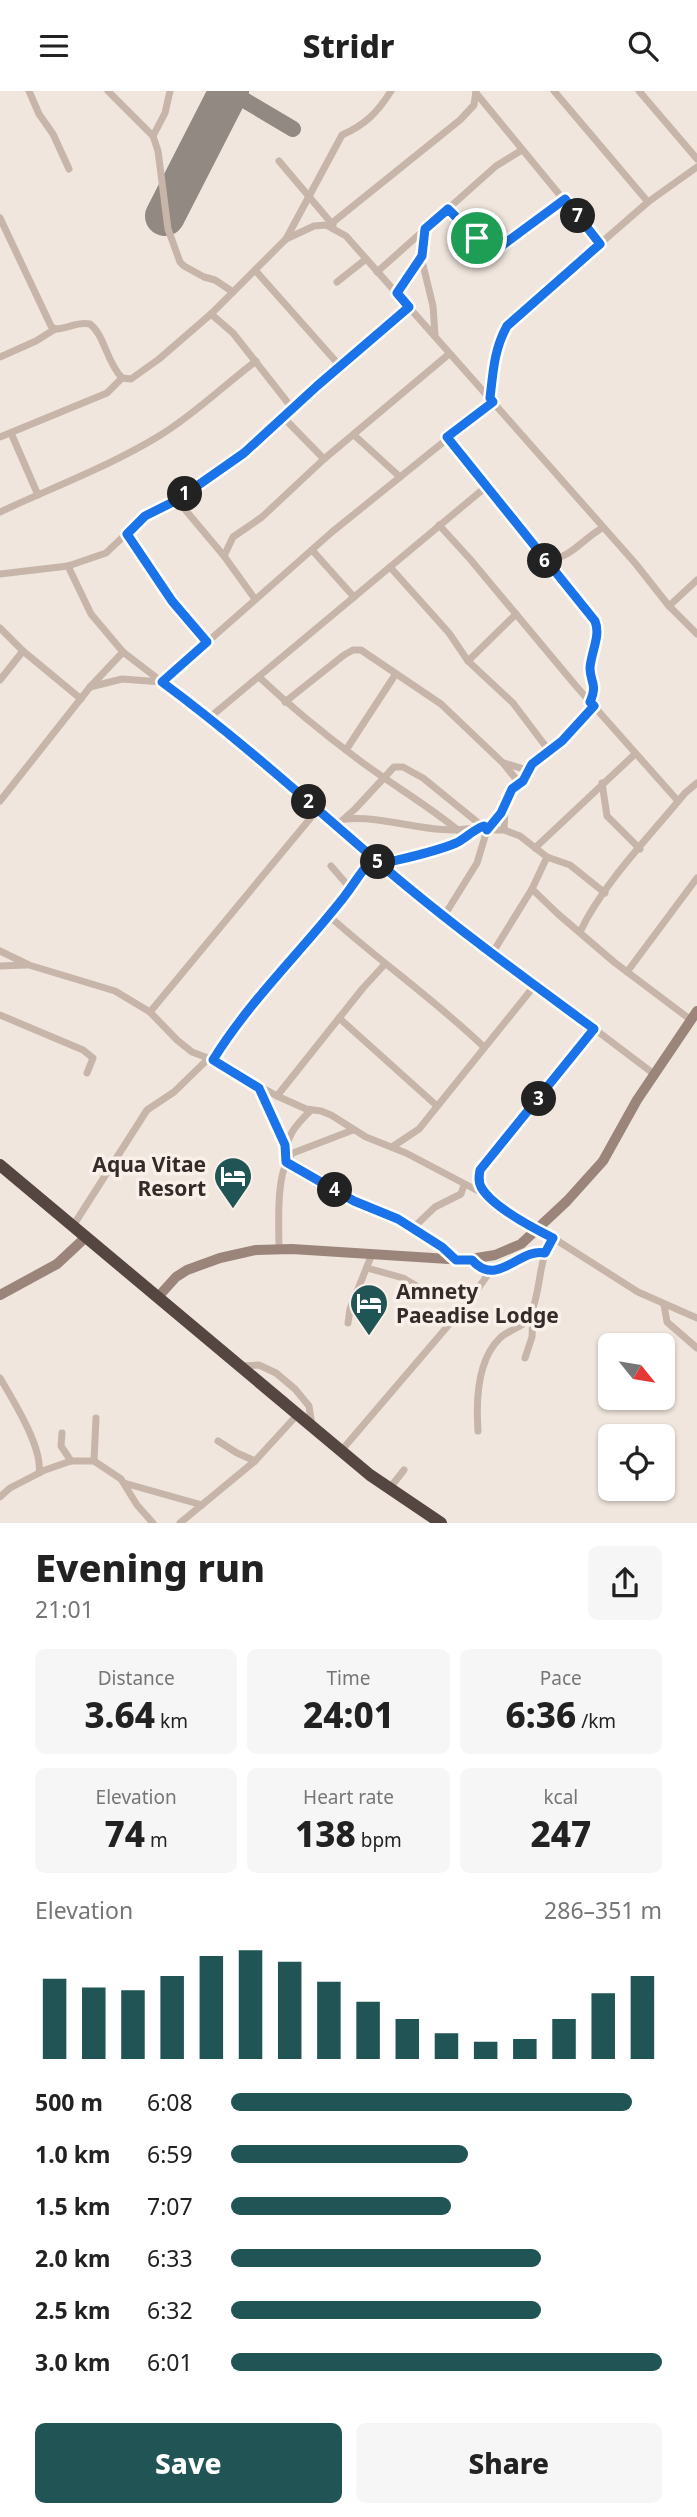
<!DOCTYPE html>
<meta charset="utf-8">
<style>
body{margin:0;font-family:"Noto Sans",sans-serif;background:#f6f6f6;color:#222;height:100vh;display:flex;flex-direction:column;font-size:26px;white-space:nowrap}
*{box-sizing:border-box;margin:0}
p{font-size:23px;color:#767676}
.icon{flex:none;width:38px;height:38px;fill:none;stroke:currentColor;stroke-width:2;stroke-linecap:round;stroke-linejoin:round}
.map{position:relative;height:1432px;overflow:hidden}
.sheet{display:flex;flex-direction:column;background:#fff;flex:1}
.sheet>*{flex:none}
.needle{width:46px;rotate:120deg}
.fabs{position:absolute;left:598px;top:1242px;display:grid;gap:14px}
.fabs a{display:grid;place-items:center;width:77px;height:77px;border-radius:10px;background:#fff;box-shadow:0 2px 5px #0004;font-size:35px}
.pin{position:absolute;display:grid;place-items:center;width:60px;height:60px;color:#fff;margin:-30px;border:4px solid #fff;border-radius:50%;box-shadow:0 2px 7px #0007}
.km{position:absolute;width:35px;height:35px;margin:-18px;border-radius:50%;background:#222;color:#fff;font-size:19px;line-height:35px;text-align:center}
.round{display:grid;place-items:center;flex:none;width:74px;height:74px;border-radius:10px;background:#f6f6f6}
.overview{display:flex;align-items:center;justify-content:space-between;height:119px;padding:0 35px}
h1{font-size:38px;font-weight:800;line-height:52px}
.stats{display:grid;grid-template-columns:repeat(3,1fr);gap:10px;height:119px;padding:7px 35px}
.stats div{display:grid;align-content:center;border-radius:10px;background:#f6f6f6;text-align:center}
.stats b{font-size:35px;font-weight:800}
.stats small{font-size:19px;font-weight:400}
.stats p{font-size:19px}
.chart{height:196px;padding:14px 35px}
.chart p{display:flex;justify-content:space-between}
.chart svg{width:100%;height:126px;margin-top:7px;stroke:#215454;stroke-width:6}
.primary-button{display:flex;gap:14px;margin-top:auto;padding:14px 35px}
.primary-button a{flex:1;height:80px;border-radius:10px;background:#215454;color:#fff;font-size:28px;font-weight:800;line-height:80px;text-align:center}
.primary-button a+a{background:#f6f6f6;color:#222}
ul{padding:0 35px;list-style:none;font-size:23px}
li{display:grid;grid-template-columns:112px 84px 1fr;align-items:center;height:52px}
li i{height:18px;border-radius:9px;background:#215454}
header{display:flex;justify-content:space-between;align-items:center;height:91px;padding:0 35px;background:#fff;font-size:32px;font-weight:800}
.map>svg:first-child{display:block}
</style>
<header><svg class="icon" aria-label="menu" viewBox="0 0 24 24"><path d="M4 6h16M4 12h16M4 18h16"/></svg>Stridr<svg class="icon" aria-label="search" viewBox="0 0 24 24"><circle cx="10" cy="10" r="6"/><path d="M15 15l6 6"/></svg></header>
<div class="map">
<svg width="697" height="1432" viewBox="0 0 697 1432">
<rect width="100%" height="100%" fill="#f0e6dd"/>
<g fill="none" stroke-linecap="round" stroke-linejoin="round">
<path stroke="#928983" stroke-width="16" d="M 229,0 L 293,38"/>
<path stroke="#928983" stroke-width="40" d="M 165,125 L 229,0"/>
<g stroke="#c7b5aa" stroke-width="7">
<path d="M 29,0 L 39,23 L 53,43 L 69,78"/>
<path d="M 108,0 L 153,45 L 158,60 L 168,138 L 180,171 L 184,175 L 204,186 L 215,189 L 233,201"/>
<path d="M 554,0 L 648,111"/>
<path d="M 639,0 L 697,68"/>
<path d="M 476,2 L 600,153"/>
<path d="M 153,45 L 165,22 L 170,0"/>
<path d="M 279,70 L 333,134"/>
<path d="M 448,118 L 484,154 L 496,159 L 565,108"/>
<path d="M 0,127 L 51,235 L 55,238 C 68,238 77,230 90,233 C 105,245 106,270 122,287 L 131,288 L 159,268 L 211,223 L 286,148 L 314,135 L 326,134 L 346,145 L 635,472 L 669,515 L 697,543"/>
<path d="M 332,132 L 460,29 L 474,14 L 476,0"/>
<path d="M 425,138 L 422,170 L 433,215 L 435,244"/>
<path d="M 286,148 L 342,44 C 365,34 378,21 391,0"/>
<path d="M 255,179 L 340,275"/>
<path d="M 377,181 L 496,75 L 522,59"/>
<path d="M 337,191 L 366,168"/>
<path d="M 397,202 L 422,165"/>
<path d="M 211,223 L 233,242 L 292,317"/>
<path d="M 0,266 L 36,250 L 55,238"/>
<path d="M 490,307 L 498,252 L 510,231 L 648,111 L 697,76"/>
<path d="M 283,326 L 324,368"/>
<path d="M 11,342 L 38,404"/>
<path d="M 354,344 L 400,386"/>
<path d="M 0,346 L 107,302 L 122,287"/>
<path d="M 447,346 L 595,530 C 601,545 591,561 590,577 C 590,592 598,592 590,611"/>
<path d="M 177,409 L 224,465 L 255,508"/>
<path d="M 0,421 C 53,396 108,376 159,345 C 194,324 224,294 256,270"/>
<path d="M 439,434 L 470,468 L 576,595 L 678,710"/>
<path d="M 127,443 L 171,510 L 207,551"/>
<path d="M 312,459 L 354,506"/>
<path d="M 224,465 L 233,446 L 262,426 L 324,368 L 449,263"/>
<path d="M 545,469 C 571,468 580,450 602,437"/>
<path d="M 68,475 L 91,523 L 123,561 L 209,627 L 428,812 L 654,983"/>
<path d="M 390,476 L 449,542 L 468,570 L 513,612 L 550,661"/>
<path d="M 0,483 L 68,475 L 106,462 L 145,425 L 177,409 L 244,362 L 317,295 L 409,216"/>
<path d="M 669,515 L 697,489"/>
<path d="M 0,537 L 23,560 L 81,608"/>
<path d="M 468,570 L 516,523"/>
<path d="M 259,586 C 291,616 324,643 359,669 C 392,694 428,714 460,741"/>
<path d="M 0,589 L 23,560"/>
<path d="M 90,596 L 122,588 L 162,591 L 332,441 L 493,311"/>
<path d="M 285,611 L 344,564 L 353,559 L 361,559 L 441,613 L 503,672 L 520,693"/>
<path d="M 209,627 L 487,395"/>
<path d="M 346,659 L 395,584"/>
<path d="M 504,672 L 527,679"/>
<path d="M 602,692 L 607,725 L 640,758"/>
<path d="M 0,710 L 90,596 L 123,561"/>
<path d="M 345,728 C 394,724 433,748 484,735"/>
<path d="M 337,734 L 355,718 L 394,676 L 403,676 L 423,687 L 487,739 L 504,739 L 520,745 L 547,766 L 570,774 L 605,802"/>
<path d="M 504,739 L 505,716"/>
<path d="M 535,757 L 635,663"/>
<path d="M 381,773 L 454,752 L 476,739"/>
<path d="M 331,775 L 350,797"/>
<path d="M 532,798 L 558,823 L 614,871 L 691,929"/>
<path d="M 328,824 C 379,870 435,909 484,956"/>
<path d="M 444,825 L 477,772 L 487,739 L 501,722 L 512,698 L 523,689 L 532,673 L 561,650 L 594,615"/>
<path d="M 580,841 C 603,792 651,744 685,702 L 697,692"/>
<path d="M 0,860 L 29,874 L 115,900 L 150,921 L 177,949 L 192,961 L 213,969 L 277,1005 L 306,1018 L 321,1020 L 331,1024 L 366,1046 L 406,1062 L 484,1103 L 638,1201 L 697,1227"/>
<path d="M 493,861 L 532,798 L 547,766"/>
<path d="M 0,875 L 27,874"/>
<path d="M 627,881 L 697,787"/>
<path d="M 150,921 L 318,718"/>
<path d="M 0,924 L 83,959 L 93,967 L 87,982"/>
<path d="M 339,927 L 437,1015"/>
<path d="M 213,969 C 250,909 301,861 344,806 C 354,793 362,779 373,767"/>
<path d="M 259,997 L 285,1054"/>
<path d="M 277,1005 L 363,897 L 385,873"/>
<path d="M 392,1056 L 419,1038 L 535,894"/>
<path d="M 287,1068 C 284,1046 296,1034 311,1019"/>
<path d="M 286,1071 L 354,1110 L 398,1128 L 442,1156 L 456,1169"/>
<path d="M 487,1103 L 479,1091 L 480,1079 L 594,938"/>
<path d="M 73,1135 L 147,1019 L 174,1001 L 209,967"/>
<path d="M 413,1137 L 435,1116 L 461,1103 L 464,1094"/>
<path d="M 279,1158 C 279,1135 275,1078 293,1062 L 353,1039"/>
<path d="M 472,1169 C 497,1198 520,1155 545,1162"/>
<path d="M 367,1177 L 403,1187 L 432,1204 L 448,1205"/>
<path d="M 664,1214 L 667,1231 L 697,1257"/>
<path d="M 348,1232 L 350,1218 L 372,1163"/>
<path d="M 525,1267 L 532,1246 L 533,1223"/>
<path d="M 241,1275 L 259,1274 L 276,1282 L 295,1298 L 309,1315 L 312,1335"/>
<path d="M 0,1287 C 13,1309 43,1357 39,1382"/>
<path d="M 478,1340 C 476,1311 477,1269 500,1247 C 509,1238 524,1237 530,1225 C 542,1199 537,1170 553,1147"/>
<path d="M 62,1342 L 61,1355 L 71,1370"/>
<path d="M 218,1350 L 237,1362 L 255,1370"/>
<path d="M 341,1360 L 470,1209 L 491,1179"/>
<path d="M 94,1370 L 96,1327"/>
<path d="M 124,1392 L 202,1414"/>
<path d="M 389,1398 L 404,1379"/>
<path d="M 0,1406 L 10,1397 L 45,1379 L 71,1370 L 94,1370 L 121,1388 L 137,1414 L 153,1432"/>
<path d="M 180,1432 L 255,1370 L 298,1323"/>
</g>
<g stroke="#9b857b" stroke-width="10">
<path d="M 0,1204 L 57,1173 L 86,1146"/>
<path d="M 158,1206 L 176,1186 L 187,1179 L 220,1167 L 256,1159 L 292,1158 L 464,1169 L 495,1164 L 521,1153 L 567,1110 L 603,1070 L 637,1009 L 697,920"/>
</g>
<path stroke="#564641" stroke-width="12" d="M 0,1074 L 370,1384 L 441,1432"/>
</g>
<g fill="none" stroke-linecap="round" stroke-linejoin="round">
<defs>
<path id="route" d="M 477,147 L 448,118 L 425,138 L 422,165 L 397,202 L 409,216 L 317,295 L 244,362 L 177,409 L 145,425 L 127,443 L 172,510 L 207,551 L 162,591 C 235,645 303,706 371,765 C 442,827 519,883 594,938 L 480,1079 C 479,1085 478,1090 481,1096 C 492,1116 533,1137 553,1147 L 545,1162 C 520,1156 497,1198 472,1169 L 456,1169 L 442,1156 L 398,1128 L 354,1110 L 286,1071 L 285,1054 L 259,997 L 213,969 C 250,909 301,861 344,806 C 354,793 362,779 373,767 L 381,773 C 405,767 432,762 456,752 C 466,747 474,738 484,735 L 487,739 L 501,722 L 512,698 L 523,690 L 532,673 L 562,650 L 594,615 L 590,611 C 598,592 590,592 590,577 C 591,561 601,545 595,530 L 447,346 L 493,311 L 490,307 C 493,282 494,258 507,235 L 600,153 L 565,108 L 496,159 L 488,157 L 477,147"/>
</defs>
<use href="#route" stroke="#fff" stroke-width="14"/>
<use href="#route" stroke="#1a73e8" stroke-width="9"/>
</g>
<defs>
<symbol id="hotel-pin" viewBox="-11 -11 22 30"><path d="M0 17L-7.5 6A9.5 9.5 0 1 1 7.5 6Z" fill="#215454" stroke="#f8f0e9"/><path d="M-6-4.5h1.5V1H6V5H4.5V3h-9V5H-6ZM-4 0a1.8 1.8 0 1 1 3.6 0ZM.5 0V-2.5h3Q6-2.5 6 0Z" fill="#fff"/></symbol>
</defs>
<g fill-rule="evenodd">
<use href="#hotel-pin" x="211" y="1063" width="44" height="60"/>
<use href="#hotel-pin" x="347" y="1190" width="44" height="60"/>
</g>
<g text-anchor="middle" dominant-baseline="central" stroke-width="7" stroke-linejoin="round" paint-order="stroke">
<g font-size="21" font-weight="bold" fill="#352c29" stroke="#f8f0e9" text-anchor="end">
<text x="206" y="1073">Aqua Vitae<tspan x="206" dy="24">Resort</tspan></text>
<text x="396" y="1200" text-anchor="start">Amnety<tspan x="396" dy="24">Paeadise Lodge</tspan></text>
</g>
</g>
</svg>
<div class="fabs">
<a><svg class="needle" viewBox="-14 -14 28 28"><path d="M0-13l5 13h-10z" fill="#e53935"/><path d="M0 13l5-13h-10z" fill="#767676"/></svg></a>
<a><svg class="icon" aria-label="locate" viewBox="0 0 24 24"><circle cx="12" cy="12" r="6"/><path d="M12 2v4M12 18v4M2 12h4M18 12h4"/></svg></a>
</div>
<div class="pin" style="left:477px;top:147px;background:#1e9e55"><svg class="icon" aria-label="arrive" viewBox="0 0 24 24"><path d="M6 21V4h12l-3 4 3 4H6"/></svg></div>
<b class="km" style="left:185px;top:403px">1</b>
<b class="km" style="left:309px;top:711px">2</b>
<b class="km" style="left:539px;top:1008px">3</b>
<b class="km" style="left:335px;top:1099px">4</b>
<b class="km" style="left:378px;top:771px">5</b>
<b class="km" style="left:545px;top:470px">6</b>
<b class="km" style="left:578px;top:125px">7</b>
</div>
<section class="sheet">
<div class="overview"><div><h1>Evening run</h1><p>21:01</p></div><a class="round"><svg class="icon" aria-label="share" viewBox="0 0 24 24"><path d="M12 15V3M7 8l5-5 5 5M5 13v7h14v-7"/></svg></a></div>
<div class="stats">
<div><p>Distance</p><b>3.64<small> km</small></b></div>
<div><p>Time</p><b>24:01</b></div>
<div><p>Pace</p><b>6:36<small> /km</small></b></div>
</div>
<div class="stats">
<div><p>Elevation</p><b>74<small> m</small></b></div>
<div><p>Heart rate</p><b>138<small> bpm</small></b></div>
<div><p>kcal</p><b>247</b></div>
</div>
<div class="chart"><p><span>Elevation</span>286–351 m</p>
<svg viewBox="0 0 160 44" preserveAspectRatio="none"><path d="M5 44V16M15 44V19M25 44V20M35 44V15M45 44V8M55 44V6M65 44V10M75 44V17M85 44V24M95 44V30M105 44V35M115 44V38M125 44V37M135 44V30M145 44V21M155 44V15"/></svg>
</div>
<ul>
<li><b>500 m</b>6:08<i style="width:93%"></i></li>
<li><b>1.0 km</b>6:59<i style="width:55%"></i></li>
<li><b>1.5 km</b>7:07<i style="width:51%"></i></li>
<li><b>2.0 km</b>6:33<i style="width:72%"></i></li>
<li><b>2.5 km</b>6:32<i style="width:72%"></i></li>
<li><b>3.0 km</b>6:01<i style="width:100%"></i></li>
</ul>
<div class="primary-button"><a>Save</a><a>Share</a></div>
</section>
